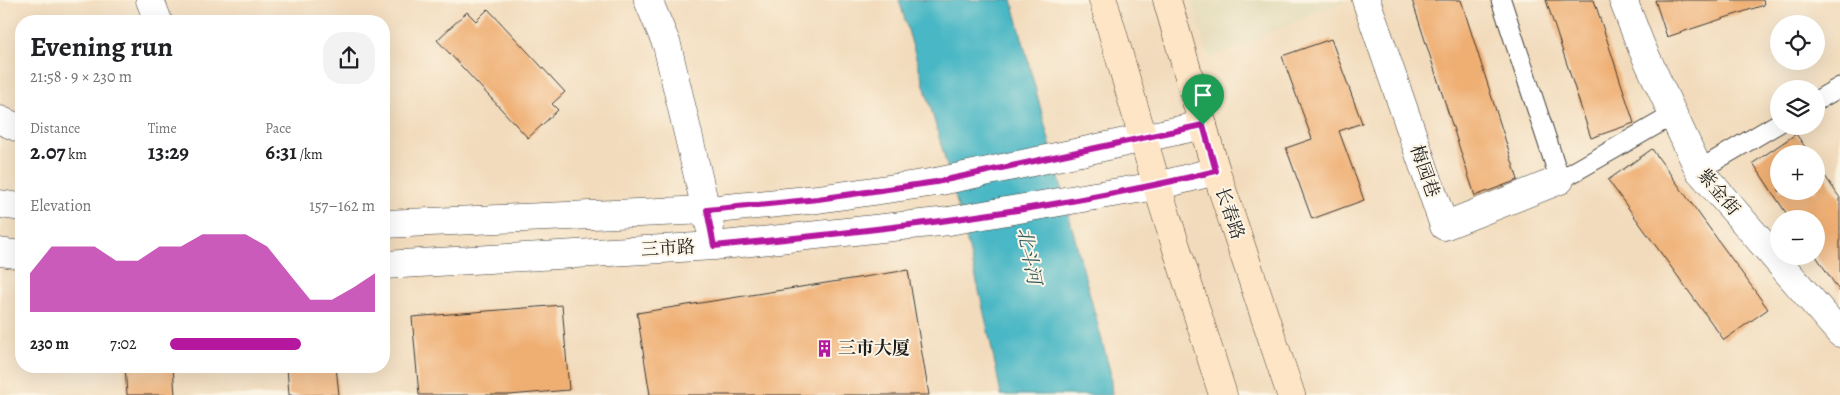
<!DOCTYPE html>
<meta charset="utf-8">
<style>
body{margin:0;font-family:Alegreya,"Noto Serif SC",serif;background:#f2f2f2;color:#202124;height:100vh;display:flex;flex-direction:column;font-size:19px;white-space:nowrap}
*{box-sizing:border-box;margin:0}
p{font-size:16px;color:#757577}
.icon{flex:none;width:28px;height:28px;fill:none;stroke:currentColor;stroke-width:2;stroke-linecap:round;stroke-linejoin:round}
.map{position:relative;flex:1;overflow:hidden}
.details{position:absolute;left:15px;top:15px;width:375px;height:358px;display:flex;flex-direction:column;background:#fff;border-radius:20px;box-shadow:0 5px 20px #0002}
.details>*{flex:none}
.fabs{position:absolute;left:1770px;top:15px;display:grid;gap:10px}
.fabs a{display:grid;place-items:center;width:55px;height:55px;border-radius:50%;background:#fff;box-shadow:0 5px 20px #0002;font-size:25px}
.pin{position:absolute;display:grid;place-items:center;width:42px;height:42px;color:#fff;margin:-51px -21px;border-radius:50% 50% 50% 0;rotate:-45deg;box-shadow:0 0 5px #0007}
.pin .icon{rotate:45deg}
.round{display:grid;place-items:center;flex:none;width:52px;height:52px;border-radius:20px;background:#f2f2f2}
.headline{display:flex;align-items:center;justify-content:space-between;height:85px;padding:0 15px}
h1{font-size:28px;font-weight:700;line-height:38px}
.stats{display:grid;grid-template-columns:repeat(3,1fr);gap:8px;height:85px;padding:5px 15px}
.stats div{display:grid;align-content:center}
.stats b{font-size:21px;font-weight:700}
.stats small{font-size:14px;font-weight:400}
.stats p{font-size:14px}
.chart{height:140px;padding:10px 15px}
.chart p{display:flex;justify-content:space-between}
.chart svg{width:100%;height:90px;margin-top:5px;fill:#b5179e;opacity:.7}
ul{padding:0 15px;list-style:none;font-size:16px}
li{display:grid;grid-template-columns:80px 60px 1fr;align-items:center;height:38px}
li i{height:12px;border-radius:6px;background:#b5179e}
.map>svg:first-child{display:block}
</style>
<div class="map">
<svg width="1840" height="395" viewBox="0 0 1840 395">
<rect width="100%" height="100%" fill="#fcf5e5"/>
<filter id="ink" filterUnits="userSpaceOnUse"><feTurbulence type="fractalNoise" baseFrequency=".02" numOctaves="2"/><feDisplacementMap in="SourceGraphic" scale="10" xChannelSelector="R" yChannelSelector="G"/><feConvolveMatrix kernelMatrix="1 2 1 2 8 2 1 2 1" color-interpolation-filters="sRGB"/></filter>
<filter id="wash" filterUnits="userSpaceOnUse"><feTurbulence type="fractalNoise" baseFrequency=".0096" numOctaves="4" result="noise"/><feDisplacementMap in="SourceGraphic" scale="20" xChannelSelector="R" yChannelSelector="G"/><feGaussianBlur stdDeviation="1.12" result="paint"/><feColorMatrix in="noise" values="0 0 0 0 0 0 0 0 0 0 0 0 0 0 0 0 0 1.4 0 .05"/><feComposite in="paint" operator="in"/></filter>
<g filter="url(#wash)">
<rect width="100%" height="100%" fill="#f2dbbc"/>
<path fill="#e4dbba" d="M 1192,0 L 1347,0 L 1209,59 Z"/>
<path fill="#49b7c5" stroke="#326a70" d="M 899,0 L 1012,0 L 1110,371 L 1112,395 L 1001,395 C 976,261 938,131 899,0 Z"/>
<g id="blocks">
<g fill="#efaf73">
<path d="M 1412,0 L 1461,0 L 1518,180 L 1475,196 Z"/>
<path d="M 1546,0 L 1594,0 L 1634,123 L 1591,138 Z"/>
<path d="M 1655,0 L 1763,0 L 1764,5 L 1667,37 Z"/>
<path d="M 488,9 L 565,92 L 552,104 L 558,110 L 528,138 L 437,40 L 467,12 L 476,21 Z"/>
<path d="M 1331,39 L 1362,123 L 1339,131 L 1364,200 L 1312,219 L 1286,148 L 1312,139 L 1282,56 Z"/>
<path d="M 1796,134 L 1810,154 L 1779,154 L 1779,191 L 1816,191 L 1816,163 L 1840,198 L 1840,292 L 1816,256 L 1816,219 L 1790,219 L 1753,163 Z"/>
<path d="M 1652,149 L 1768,309 L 1724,340 L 1608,180 Z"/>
<path d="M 908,270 L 929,395 L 650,395 L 637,313 Z"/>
<path d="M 562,305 L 569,390 L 509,395 L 419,395 L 412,317 Z"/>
<path d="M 125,366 L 173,366 L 175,395 L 127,395 Z"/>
<path d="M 287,366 L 336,366 L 339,395 L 289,395 Z"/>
</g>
</g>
</g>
<g filter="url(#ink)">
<use href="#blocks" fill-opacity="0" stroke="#3c3934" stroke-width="1"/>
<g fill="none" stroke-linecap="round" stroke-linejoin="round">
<defs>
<g id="service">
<path d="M 1501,0 L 1560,180 L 1673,115"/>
<path d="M 1816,101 L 1840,87"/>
<path d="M 1699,170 L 1779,123"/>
</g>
<g id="minor">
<path d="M 150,0 L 158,21"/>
<path d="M 648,0 L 667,45 L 710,227"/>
<path d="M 1366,0 L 1444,226 L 1560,180"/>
<path d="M 1623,0 L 1641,46 L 1699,170 L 1840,333"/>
<path d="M 0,120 L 21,129"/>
<path d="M 1080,152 L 1203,125"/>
<path d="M 1094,196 L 1157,186 L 1216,171"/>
<path d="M 0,204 L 21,207"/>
<path d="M 384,224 L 707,210 L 818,199 L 936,182"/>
<path d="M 0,252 L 21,255"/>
<path d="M 384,265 L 714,246 L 949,221"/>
</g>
<g id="secondary">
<path d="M 1103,0 L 1157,186 L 1223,395"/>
<path d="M 1167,0 L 1216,171 L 1291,395"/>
</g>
</defs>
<use href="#service" stroke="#3c3934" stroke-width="21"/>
<use href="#minor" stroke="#3c3934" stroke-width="29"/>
<use href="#secondary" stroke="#3c3934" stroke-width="29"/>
<use href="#service" stroke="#fff" stroke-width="19"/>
<use href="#minor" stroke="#fff" stroke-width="28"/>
<use href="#secondary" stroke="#fee5c5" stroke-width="28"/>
<defs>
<g id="minor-bridge">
<path d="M 936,182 L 1080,152"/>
<path d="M 949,221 L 1094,196"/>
</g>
</defs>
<use href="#minor-bridge" stroke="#3c3934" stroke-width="29" stroke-linecap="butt"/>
<use href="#minor-bridge" stroke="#fff" stroke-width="28"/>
</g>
</g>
<g fill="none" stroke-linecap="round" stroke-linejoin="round" filter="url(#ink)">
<defs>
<path id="route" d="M 1203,125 L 1216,171 C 1051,211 883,230 714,246 L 707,210 L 818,199 L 936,182 Z"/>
</defs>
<use href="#route" stroke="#fff" stroke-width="10"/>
<use href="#route" stroke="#b5179e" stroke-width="6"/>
</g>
<defs>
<symbol id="building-bare" viewBox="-9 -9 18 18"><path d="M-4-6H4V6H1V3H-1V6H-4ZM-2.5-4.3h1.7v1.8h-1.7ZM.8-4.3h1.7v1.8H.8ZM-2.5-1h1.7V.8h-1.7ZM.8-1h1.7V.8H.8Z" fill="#b5179e" stroke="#fcf5e5" stroke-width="2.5" paint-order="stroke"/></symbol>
</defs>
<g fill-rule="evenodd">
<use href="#building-bare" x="812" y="336" width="25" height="25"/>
</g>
<g text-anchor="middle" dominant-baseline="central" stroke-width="4" stroke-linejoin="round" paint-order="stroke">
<g font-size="18" fill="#1c1c1c" stroke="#fcf5e5">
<text transform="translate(1425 171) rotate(71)">梅园巷</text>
<text transform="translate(1719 192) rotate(50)">紫金街</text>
<text transform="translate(1230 213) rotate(71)">长春路</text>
<text transform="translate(668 248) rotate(-3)">三市路</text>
</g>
<g font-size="18" font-weight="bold" fill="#1c1c1c" stroke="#fcf5e5" text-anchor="start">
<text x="838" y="348">三市大厦</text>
</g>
<g font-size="19" font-style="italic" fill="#2e5a60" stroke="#fcf5e5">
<text transform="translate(1029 256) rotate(79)">北斗河</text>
</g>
</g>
</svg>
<div class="fabs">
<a><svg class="icon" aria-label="locate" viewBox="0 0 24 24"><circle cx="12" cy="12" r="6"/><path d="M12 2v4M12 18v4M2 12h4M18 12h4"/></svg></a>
<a><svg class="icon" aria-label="layers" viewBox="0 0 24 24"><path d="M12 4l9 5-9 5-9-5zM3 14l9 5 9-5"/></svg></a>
<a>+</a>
<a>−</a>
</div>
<div class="pin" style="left:1203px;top:125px;background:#1e9e55"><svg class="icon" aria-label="arrive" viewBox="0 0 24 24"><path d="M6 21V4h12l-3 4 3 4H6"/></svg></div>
<section class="details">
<div class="headline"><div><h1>Evening run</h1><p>21:58 · 9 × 230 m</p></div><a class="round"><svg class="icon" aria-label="share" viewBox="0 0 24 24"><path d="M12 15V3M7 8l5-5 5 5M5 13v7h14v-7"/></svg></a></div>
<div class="stats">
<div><p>Distance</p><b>2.07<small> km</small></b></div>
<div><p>Time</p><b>13:29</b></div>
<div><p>Pace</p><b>6:31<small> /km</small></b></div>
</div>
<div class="chart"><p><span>Elevation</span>157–162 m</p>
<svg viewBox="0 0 160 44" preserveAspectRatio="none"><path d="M0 44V25L10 12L20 12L30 12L40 19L50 19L60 12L70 12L80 6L90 6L100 6L110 12L120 25L130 38L140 38L150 32L160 25V44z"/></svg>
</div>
<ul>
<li><b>230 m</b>7:02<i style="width:64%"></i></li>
</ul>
</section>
</div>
